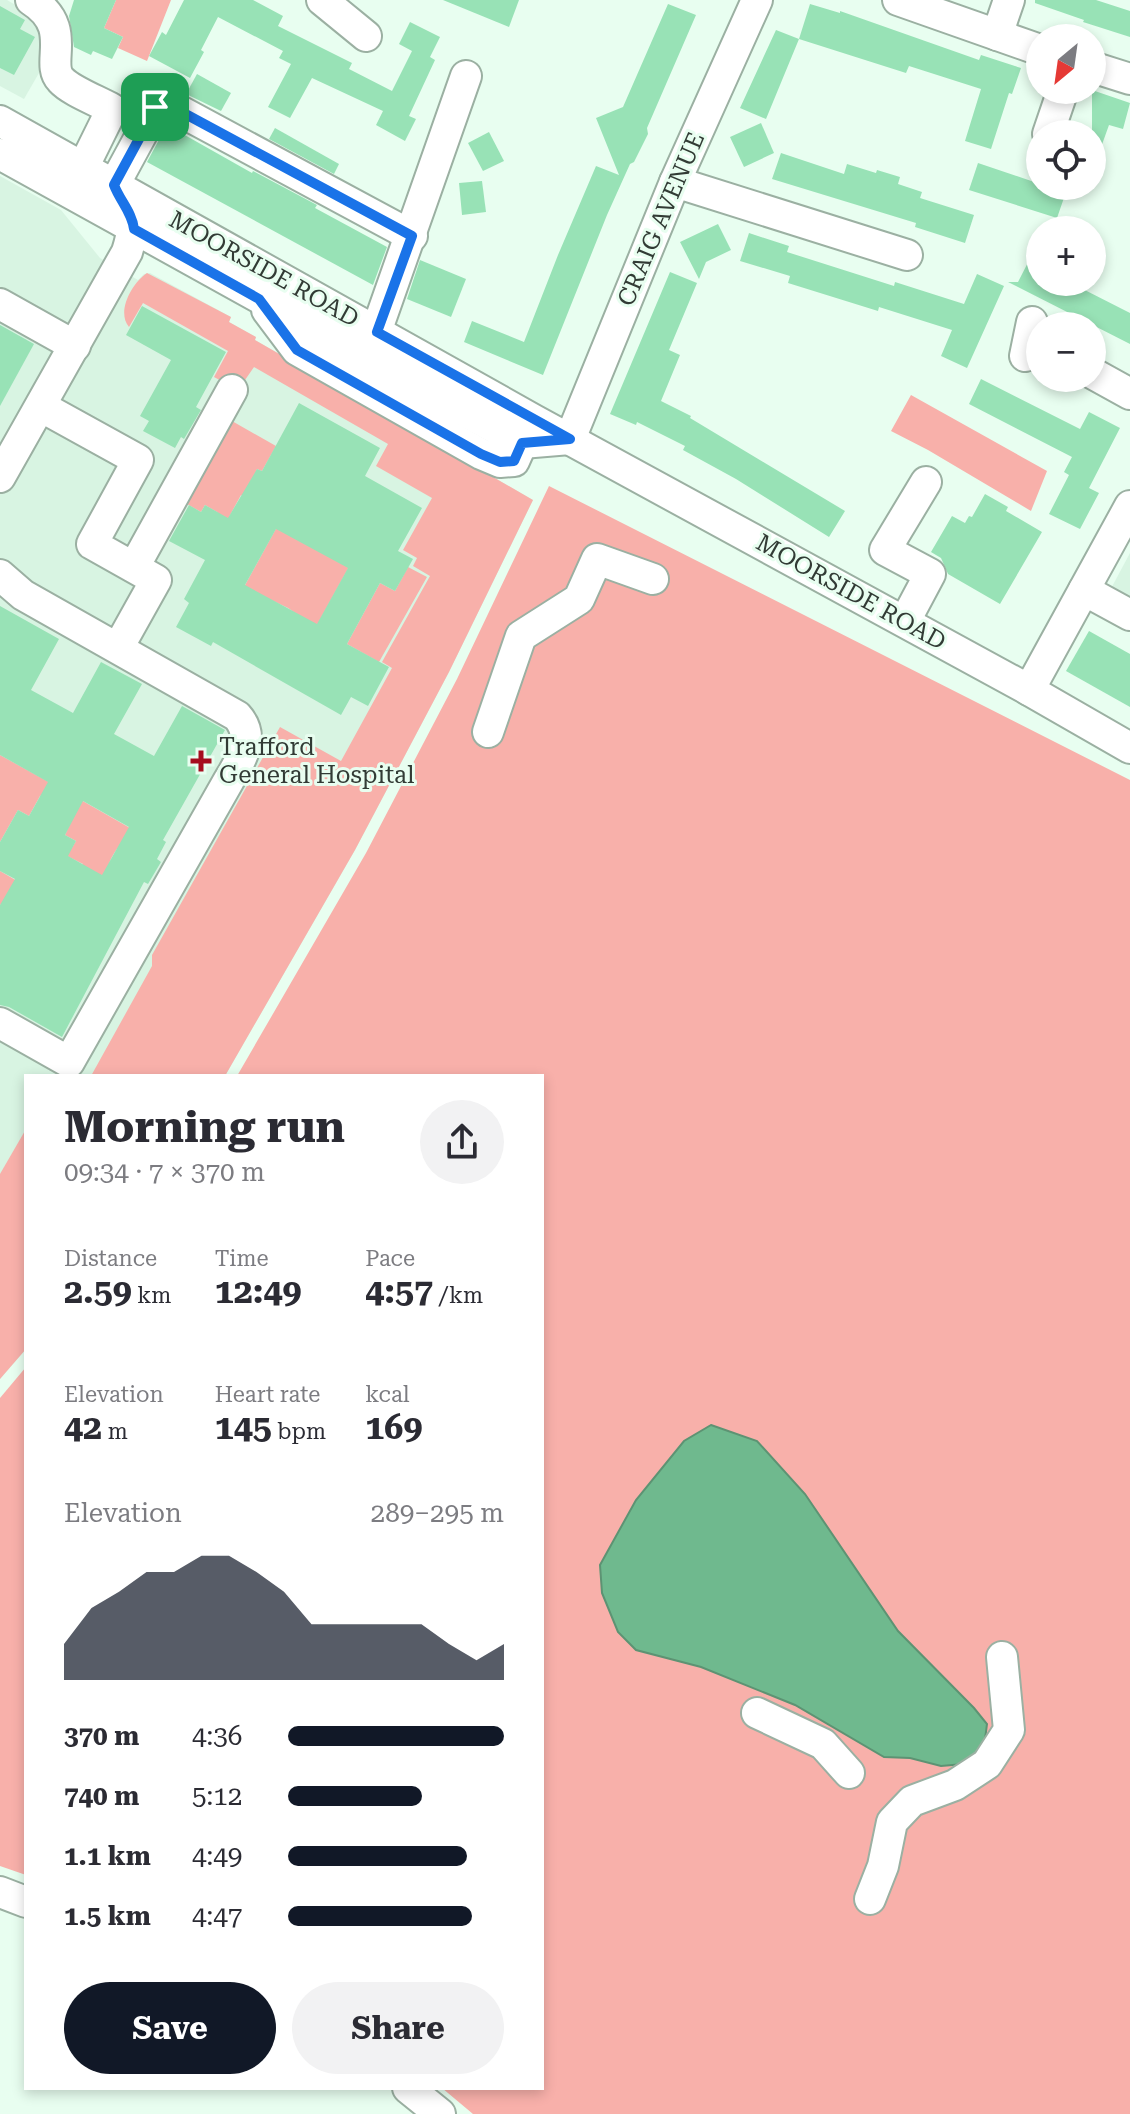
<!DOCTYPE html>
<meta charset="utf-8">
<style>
body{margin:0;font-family:"Roboto Serif",serif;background:#f2f2f3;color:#2b2b33;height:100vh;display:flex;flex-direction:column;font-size:30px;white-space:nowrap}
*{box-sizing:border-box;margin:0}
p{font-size:26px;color:#7c7c81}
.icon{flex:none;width:44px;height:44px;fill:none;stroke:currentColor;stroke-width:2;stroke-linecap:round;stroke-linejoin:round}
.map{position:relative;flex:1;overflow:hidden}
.drawer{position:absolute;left:24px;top:1074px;width:520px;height:1016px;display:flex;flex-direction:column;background:#fff;border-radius:0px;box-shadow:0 4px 12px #0003}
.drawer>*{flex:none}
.needle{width:52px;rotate:209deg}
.buttons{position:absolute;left:1026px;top:24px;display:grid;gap:16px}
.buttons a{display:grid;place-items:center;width:80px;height:80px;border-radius:50%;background:#fff;box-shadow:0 4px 12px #0003;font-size:40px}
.pin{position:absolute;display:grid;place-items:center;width:68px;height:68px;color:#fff;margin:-34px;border-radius:16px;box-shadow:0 4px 12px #0006}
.round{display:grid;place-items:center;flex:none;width:84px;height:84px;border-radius:42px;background:#f2f2f3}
.overview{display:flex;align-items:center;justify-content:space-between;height:136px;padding:0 40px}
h1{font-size:44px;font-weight:700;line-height:60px}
.metrics{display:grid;grid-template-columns:repeat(3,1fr);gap:12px;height:136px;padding:8px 40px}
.metrics div{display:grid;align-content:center}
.metrics b{font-size:34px;font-weight:700}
.metrics small{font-size:22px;font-weight:400}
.metrics p{font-size:22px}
.chart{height:224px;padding:16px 40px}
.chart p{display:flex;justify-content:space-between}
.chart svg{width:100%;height:144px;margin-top:8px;fill:#111827;opacity:.7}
.button{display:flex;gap:16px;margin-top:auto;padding:16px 40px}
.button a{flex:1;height:92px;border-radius:48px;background:#111827;color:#fff;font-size:32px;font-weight:700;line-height:92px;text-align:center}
.button a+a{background:#f2f2f3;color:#2b2b33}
ul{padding:0 40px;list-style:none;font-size:26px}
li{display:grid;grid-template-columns:128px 96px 1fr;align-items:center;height:60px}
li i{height:20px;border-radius:10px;background:#111827}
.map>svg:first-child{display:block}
</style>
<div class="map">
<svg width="1130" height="2114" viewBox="0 0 1130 2114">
<rect width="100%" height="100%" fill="#e8fef0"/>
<g fill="#d8f4e2">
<path d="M 0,0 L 7,0 L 24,10 L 38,22 L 46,44 L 43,66 L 24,99 L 0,86 Z"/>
<path d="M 0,176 L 61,210 L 100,258 L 138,280 L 144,274 L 150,273 L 231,317 L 229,322 L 256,337 L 255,340 L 533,500 L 449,672 L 355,850 L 225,1076 L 26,1076 L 26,1349 L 0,1379 Z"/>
<path d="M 1130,553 L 1130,608 L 1107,596 Z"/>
</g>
<g fill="#f8b0aa">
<path d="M 116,0 L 171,0 L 147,61 L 118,48 L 123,37 L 104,28 Z"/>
<path d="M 147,273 L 231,317 L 229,322 L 256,337 L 255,340 L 533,500 L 449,672 L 355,850 L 225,1076 L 91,1076 L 152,966 L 152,955 L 280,727 L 341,761 L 392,668 L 382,662 L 430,576 L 413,566 L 417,558 L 403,550 L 432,498 L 376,466 L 388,444 L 254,367 L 245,380 L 239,379 L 227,384 L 214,377 L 228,351 L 143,303 L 129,327 C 116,312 132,283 147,273 Z"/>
<path d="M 911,395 L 1047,471 L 1031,511 L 928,450 L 891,431 Z"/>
<path d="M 225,417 L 276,446 L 262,471 L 257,469 L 246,498 L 241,495 L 229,517 L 231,529 L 217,512 L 205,505 L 201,512 L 180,500 Z"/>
<path d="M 549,486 L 1130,780 L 1130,2114 L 473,2114 L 442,2088 L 542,2088 L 542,1076 L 237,1076 L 366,853 L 457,679 Z"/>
<path d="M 278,525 L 350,565 L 316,627 L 288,608 L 244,587 Z"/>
<path d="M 408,567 L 427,577 L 379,662 L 347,644 L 380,583 L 395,591 Z"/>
<path d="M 0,755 L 56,786 L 40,796 L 29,816 L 18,810 L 0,842 Z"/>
<path d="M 81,800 L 137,832 C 112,847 111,859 101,885 L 79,873 L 83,864 L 67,856 L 76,841 L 65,835 Z"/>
<path d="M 0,871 L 24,885 L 0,905 Z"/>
<path d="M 26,1129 L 26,1349 L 0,1379 L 0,1174 Z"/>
<path d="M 26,1367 L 26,1875 L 0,1866 L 0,1398 Z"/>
</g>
<path fill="#6fb98e" stroke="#5d9373" stroke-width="2" d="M 711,1425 L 757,1441 L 805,1494 L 898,1631 L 974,1708 L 987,1724 L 984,1747 L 964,1764 L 941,1766 L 910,1758 L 884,1757 L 795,1705 L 701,1667 L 636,1650 L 618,1632 L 602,1593 L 600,1565 L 636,1500 L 684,1441 Z"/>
<g fill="#98e2b6" fill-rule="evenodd">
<path d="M 74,0 L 116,0 L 104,28 L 123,37 L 112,59 L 93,51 L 91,55 L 74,47 L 69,16 Z"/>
<path d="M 184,0 L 253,0 L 283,16 L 278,26 L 352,63 L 349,69 L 392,91 L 412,51 L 399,44 L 410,22 L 440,37 L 430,57 L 435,60 L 409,116 L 416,119 L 405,141 L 376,125 L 383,111 L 312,78 L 290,118 L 268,107 L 291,64 L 279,58 L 283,51 L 218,17 L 201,50 L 204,52 L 190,78 L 149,56 L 162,32 L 166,35 Z"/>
<path d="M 443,0 L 519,0 L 509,27 Z"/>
<path d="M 1035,0 L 1096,0 L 1130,11 L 1130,37 L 1083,22 L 1084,20 L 1035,3 Z"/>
<path d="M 668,4 L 696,15 L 647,128 L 648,134 L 634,162 L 630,164 L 607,215 L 543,375 L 464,342 L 472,321 L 524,342 L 558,255 L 596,166 L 619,175 L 596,118 L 623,107 Z"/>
<path d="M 810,4 L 840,13 L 840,11 L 979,60 L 981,55 L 1021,68 L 1012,94 L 1009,93 L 991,149 L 965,141 L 981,89 L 909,66 L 906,73 L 799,39 L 766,119 L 740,108 L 776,30 L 799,39 Z"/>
<path d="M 0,6 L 25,20 L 20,29 L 35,37 L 14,75 L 0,68 Z"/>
<path d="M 197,74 L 231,93 L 221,111 L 186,94 Z"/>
<path d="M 1092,90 L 1130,103 L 1123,129 L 1109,125 L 1095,164 L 1092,164 Z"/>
<path d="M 761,123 L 774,153 L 744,167 L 730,137 Z"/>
<path d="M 167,125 L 252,173 L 253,171 L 317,205 L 315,208 L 387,247 L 373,285 L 147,162 Z"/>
<path d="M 275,128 L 339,164 L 334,174 L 269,139 Z"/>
<path d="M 489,132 L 504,161 L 483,171 L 468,143 Z"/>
<path d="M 781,153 L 844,174 L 847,164 L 876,173 L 877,170 L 900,177 L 898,184 L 922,192 L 920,198 L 974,215 L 965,243 L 915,227 L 916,223 L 772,179 Z"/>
<path d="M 978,163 L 1040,184 L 1040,186 L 1066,192 L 1057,218 L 969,190 Z"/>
<path d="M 482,181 L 486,212 L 462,215 L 459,183 Z"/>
<path d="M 718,224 L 731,250 L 706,262 L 699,279 L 680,242 Z"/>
<path d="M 749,233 L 789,246 L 787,252 L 894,286 L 895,282 L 964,304 L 977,274 L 1004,286 L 967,368 L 941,356 L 952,330 L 879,307 L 878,311 L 788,283 L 790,276 L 740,261 Z"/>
<path d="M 1040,239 L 1040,282 L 1069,282 L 1130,313 L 1130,344 L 1008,282 L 1018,282 Z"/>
<path d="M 420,260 L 466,279 L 451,317 L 407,299 Z"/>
<path d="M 670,272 L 697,283 L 669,350 L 680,355 L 661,401 L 691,416 L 690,418 L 845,511 L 829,537 L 736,479 L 683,450 L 685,446 L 637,422 L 636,425 L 610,414 Z"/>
<path d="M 142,306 L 226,352 L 196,407 L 201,410 L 184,439 L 181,437 L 175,448 L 143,431 L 149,421 L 140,416 L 171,360 L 126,335 Z"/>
<path d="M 0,325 L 34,344 L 0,406 Z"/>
<path d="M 981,379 L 1080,429 L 1089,412 L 1120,428 L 1089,488 L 1099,493 L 1080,529 L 1049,514 L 1069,475 L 1064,472 L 1072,457 L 969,404 Z"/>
<path d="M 299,403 L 380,448 L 365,476 L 422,508 L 398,551 L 413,559 L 395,591 L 380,583 L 347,644 L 389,667 L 368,706 L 351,697 L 341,715 L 213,642 L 211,646 L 176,627 L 189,603 L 184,599 L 205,560 L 169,541 L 189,505 L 201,512 L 205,505 L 228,518 L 257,469 L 262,471 ZM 276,529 L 348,568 L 317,624 L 245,585 Z"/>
<path d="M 985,494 L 1008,507 L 1006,511 L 1042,532 L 1000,604 L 948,574 L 941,558 L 931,552 L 952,516 L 965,523 L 969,516 L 972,517 Z"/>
<path d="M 0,606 L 59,639 L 31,690 L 73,713 L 101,662 L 142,684 L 114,734 L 154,756 L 182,706 L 225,730 L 163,840 L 166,842 L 157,859 L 161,862 L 148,884 L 144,882 L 62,1037 L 9,1007 L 0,1005 L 0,905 L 15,879 L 0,871 L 0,842 L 18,810 L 29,816 L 48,782 L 0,755 ZM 83,801 L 129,827 L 102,875 L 68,856 L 76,841 L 65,835 Z"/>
<path d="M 1089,631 L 1130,654 L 1130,707 L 1066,671 Z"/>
</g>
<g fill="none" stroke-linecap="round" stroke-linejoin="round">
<defs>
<g id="minor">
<path d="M 31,0 C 75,28 44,63 61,80 C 71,91 98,101 112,109 L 75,184"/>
<path d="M 322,0 L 366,36"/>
<path d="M 898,0 L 1040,50"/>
<path d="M 997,35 L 1009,0"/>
<path d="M 1092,67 L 1130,79"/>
<path d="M 0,121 L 534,420 L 1029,690 L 1130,748"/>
<path d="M 1048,134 L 1063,90"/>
<path d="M 0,154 L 522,443 L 570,439"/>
<path d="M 675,182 L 907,255"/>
<path d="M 0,304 L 75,346"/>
<path d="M 267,310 L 297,350 L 481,454 L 500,462 L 514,461 L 522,443"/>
<path d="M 370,349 L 466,76"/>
<path d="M 1025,356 L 1032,322"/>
<path d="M 1092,373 L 1130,394"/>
<path d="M 42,407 L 138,460 L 92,544 L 156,580 L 118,648"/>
<path d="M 570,439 L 675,182 L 757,0"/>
<path d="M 0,477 L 127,252 C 140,211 126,219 114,185 L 159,102 L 165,103 L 412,236"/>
<path d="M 134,567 L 232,390"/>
<path d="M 0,575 L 23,595 L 237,716 C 256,737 241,760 229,780 L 69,1062 L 0,1023"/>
<path d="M 1084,590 L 1130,615"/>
<path d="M 905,621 L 930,574 L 885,550 L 926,482"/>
<path d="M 1029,690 L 1130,506"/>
<path d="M 488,732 L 521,636 L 579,599 L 597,559 L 653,579"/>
<path d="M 757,1713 L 823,1744 L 849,1773"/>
<path d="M 0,1892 L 26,1902"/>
<path d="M 870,1899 L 883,1866 L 892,1822 L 912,1801 L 955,1785 L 987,1764 L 1009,1730 L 1002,1657"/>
<path d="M 408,2088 L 440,2114"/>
</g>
</defs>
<use href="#minor" stroke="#9bb0a2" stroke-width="34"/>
<use href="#minor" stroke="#fff" stroke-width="30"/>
</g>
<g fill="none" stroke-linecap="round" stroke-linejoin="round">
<defs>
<path id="route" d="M 159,102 L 165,103 L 412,236 L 377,332 L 570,439 L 522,443 L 514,461 L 500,462 L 481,454 L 297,350 L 259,299 L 134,229 C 132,212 120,201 114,185 Z"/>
</defs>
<use href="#route" stroke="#fff" stroke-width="16"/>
<use href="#route" stroke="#1a73e8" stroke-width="10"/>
</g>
<path fill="#a60e1f" stroke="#e8fef0" stroke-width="3" d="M197 749h8v8h8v8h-8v8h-8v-8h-8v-8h8z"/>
<g text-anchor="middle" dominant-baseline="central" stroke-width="6" stroke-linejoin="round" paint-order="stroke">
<g font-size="24" fill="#323b35" stroke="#e8fef0">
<text transform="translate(661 219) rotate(-67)">CRAIG AVENUE</text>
<text transform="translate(264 269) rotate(29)">MOORSIDE ROAD</text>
<text transform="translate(851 592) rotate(29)">MOORSIDE ROAD</text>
</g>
<g font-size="24" fill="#323b35" stroke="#e8fef0" text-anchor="start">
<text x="219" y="747">Trafford<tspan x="219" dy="28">General Hospital</tspan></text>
</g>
</g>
</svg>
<div class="buttons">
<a><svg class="needle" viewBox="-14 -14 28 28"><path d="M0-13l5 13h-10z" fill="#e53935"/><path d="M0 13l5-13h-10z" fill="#7c7c81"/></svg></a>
<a><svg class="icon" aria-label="locate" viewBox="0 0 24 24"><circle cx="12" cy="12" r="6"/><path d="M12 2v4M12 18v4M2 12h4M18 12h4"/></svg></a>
<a>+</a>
<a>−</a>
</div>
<div class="pin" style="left:155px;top:107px;background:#1e9e55"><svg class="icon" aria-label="arrive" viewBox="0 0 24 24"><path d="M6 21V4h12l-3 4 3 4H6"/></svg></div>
<section class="drawer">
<div class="overview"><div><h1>Morning run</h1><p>09:34 · 7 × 370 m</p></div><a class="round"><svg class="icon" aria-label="share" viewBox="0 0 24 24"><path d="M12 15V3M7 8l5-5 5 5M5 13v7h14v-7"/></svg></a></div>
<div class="metrics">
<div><p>Distance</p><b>2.59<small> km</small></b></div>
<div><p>Time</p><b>12:49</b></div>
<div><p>Pace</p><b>4:57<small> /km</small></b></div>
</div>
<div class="metrics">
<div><p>Elevation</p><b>42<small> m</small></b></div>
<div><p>Heart rate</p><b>145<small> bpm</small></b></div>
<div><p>kcal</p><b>169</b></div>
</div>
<div class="chart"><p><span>Elevation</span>289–295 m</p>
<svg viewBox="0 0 160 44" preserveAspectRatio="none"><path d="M0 44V33L10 22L20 17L30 11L40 11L50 6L60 6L70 11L80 17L90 27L100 27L110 27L120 27L130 27L140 33L150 38L160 33V44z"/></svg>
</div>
<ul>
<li><b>370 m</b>4:36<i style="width:100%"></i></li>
<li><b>740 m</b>5:12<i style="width:62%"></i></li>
<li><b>1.1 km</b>4:49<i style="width:83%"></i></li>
<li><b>1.5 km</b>4:47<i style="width:85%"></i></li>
</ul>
<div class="button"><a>Save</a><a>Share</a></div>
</section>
</div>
